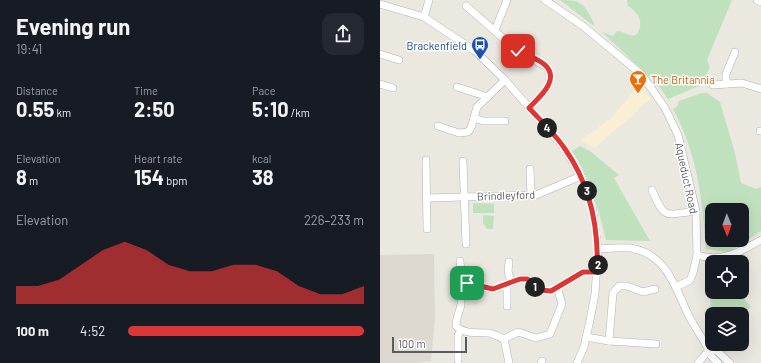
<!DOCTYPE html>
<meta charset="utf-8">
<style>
body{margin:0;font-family:Barlow,sans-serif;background:#242831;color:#f1f3f6;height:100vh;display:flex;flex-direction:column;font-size:15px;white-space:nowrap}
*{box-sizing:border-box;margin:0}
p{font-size:13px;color:#9ea1a6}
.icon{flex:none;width:22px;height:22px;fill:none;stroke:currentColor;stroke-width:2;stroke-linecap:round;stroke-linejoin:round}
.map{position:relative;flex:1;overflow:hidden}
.sheet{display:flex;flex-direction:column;background:#171b24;width:380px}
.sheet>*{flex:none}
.needle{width:26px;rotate:179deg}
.fabs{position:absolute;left:325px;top:203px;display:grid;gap:8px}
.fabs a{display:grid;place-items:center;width:44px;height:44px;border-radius:8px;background:#171b24;box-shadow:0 4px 16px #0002;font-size:20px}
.scale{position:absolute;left:12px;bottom:10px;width:75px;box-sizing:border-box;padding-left:4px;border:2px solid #595c60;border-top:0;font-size:11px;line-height:14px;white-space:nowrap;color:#595c60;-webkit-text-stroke:3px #fff;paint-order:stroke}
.pin{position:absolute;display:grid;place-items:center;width:34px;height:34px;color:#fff;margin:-17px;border-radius:8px;box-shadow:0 2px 6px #0006}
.km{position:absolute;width:20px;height:20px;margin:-10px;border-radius:50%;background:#222;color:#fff;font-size:11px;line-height:20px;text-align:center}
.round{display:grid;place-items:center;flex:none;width:42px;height:42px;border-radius:12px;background:#242831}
.overview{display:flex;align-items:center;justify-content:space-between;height:68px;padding:0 16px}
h1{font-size:22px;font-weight:700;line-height:30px}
.metrics{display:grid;grid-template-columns:repeat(3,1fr);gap:6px;height:68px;padding:4px 16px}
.metrics div{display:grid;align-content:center}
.metrics b{font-size:20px;font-weight:700}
.metrics small{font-size:11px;font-weight:400}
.metrics p{font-size:11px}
.chart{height:112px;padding:8px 16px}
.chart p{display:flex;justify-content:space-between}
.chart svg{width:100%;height:72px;margin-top:4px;fill:#db3736;opacity:.7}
ul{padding:0 16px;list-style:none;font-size:13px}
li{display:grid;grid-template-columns:64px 48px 1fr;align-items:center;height:30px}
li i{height:10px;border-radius:5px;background:#db3736}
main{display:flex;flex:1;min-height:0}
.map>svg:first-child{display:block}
</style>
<main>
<section class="sheet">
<div class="overview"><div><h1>Evening run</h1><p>19:41</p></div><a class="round"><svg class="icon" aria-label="share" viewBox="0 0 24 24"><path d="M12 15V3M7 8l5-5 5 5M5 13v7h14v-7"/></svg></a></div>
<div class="metrics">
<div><p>Distance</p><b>0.55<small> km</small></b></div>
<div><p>Time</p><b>2:50</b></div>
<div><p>Pace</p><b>5:10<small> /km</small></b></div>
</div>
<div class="metrics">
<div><p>Elevation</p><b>8<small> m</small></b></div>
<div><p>Heart rate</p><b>154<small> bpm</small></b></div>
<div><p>kcal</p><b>38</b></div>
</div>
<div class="chart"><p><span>Elevation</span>226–233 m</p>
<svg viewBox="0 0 160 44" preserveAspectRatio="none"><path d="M0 44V33L10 33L20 29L30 20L40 11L50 6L60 11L70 20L80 24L90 24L100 20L110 20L120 24L130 33L140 38L150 38L160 33V44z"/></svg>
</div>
<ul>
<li><b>100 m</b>4:52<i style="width:100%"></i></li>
</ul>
</section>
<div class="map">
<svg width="381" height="363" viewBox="0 0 381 363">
<rect width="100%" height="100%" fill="#ebe8e0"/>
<path fill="#faefd5" d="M 259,85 L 272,99 L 258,108 L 259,110 L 214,148 L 201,140 L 230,119 Z"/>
<path fill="#ddd9d1" d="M 54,254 L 55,319 L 51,361 L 37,363 L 0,363 L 0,255 Z"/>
<g fill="#c0e1be" fill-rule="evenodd">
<path d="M 180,0 C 202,0 204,4 214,23 L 214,26 Z"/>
<path d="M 247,0 L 352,0 L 327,60 L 330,68 L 321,85 L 288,99 L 279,86 L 222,32 L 233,36 L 237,31 C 244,31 249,37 256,35 C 265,24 259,13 248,6 Z"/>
<path d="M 322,93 L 327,93 L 340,102 L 355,153 L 361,183 L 376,189 L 381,187 L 381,231 L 349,252 L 326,249 C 322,199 318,155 293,109 L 297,107 L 299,101 ZM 332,210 L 362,210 L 362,240 L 332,240 Z"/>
<path d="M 200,146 L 210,151 L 239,175 L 234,178 L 270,241 L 226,240 C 218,207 211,180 192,151 Z"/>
<path d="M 93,203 L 114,204 L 114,213 L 93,213 Z"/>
<path d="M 103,215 L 114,216 L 113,229 L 107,229 L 103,223 Z"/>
<path d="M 328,262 L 332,263 L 332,292 L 358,292 L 371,307 L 366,311 L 362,327 L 362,314 L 332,314 L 332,333 L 329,270 L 326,263 Z"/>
<path d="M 337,344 L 357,344 L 356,349 L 345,352 Z"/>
</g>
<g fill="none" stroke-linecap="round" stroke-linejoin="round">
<defs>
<g id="minor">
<path d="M 165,0 L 203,26 L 262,75 L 285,108 L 298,135 L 316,211 L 317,255 L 313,273 L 310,280 L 296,287"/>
<path d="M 377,0 L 381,2"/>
<path d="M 0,4 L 44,17 L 95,51 L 125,80 L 185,149 L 201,176 L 212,205 L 218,249 L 215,294 L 210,320 L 204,347 L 197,363"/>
<path d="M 86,6 L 138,51 L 167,67 C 177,84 160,96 149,108"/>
<path d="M 44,17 L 49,0"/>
<path d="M 115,30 L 127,0"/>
<path d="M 0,54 L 19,60"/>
<path d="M 0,84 L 13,88"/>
<path d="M 346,84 L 346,74 L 355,52"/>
<path d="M 333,85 L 362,83 L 381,89"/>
<path d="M 77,87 L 108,97"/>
<path d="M 94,118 L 103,121 L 125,121"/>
<path d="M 58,126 L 79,133 L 88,132 L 91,128 L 97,107 L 125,80"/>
<path d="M 380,131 L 381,131"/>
<path d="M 46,160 L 47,229"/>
<path d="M 83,161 L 86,244"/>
<path d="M 150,169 L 151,195"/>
<path d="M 272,190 C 285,220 284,215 316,211"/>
<path d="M 47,198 L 156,195 L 201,176"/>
<path d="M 218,249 C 230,249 244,246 255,249 C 289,257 296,291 310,318 C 316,329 323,339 329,350 L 331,356 L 338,363"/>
<path d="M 317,255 C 341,263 360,252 381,240"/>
<path d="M 80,261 L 82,283"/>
<path d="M 129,262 L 128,271 L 131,282"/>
<path d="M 127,284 L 127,306"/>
<path d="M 177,287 L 182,304 L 170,334 L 156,338 L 138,332 L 124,339 C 119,337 114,334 109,333 C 97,332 86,335 76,326 C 76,317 80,312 81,304 C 82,296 75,290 82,283 C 94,283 107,291 118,288 C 128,286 136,277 147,279 C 157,281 152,292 171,291 L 203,272 L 217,271"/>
<path d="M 206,337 L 229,341 L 276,344"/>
<path d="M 124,339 L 129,363"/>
<path d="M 229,341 L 233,293 L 239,286 L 247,286 L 263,292 L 275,289"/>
<path d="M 329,350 L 337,351 L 350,363"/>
<path d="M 78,360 L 78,335 L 81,331"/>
<path d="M 161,363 L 162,361"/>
<path d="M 318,363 L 329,350"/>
</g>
</defs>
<use href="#minor" stroke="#b1b3b7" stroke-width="8"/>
<use href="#minor" stroke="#fff" stroke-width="7"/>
</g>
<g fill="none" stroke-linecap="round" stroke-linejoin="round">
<defs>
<path id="route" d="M 87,283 L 113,289 L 140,279 L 147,279 L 151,281 L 159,290 L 171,291 L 203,272 L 217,272 C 219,228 211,186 185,149 C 175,134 161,121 149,108 C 158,98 180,81 166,66 C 160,59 146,55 138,51"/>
</defs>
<use href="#route" stroke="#fff" stroke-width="8"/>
<use href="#route" stroke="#db3736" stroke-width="5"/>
</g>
<defs>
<symbol id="bus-pin" viewBox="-11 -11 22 30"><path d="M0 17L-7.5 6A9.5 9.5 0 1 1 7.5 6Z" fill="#1a4fb4" stroke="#fff"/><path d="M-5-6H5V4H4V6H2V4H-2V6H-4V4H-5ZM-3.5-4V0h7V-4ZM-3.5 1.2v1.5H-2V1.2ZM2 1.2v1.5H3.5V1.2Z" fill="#fff"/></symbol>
<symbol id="bar-pin" viewBox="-11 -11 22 30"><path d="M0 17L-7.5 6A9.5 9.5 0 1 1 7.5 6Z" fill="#e8710a" stroke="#fff"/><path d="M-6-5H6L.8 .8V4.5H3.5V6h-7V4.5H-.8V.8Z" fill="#fff"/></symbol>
</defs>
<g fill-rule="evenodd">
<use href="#bus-pin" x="90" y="35" width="20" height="27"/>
<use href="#bar-pin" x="248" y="69" width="20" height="27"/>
</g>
<g text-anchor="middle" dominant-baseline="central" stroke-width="3" stroke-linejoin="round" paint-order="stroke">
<g font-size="11" fill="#164399" stroke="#fff" text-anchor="end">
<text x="87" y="45">Brackenfield</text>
</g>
<g font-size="11" fill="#c56008" stroke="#fff" text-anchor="start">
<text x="271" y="79">The Britannia</text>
</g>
<g font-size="11" fill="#595c60" stroke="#fff">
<text transform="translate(307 178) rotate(78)">Aqueduct Road</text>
<text transform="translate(126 195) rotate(-2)">Brindleyford</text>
</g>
</g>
</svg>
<div class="fabs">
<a><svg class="needle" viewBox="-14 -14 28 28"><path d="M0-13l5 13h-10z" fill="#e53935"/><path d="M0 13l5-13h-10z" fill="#9ea1a6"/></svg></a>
<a><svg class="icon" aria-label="locate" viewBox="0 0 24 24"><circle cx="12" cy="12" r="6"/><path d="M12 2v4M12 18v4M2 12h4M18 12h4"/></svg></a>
<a><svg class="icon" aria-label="layers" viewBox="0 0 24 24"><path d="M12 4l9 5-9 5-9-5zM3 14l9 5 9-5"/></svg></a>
</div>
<div class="scale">100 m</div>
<div class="pin" style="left:87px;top:283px;background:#1e9e55"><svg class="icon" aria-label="arrive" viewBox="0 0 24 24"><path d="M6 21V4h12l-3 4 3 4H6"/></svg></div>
<div class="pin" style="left:138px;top:51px;background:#d93025"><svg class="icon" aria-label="check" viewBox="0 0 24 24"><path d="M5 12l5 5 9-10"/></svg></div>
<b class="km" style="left:155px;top:287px">1</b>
<b class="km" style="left:218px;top:265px">2</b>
<b class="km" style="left:207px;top:191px">3</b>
<b class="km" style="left:167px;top:128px">4</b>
</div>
</main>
